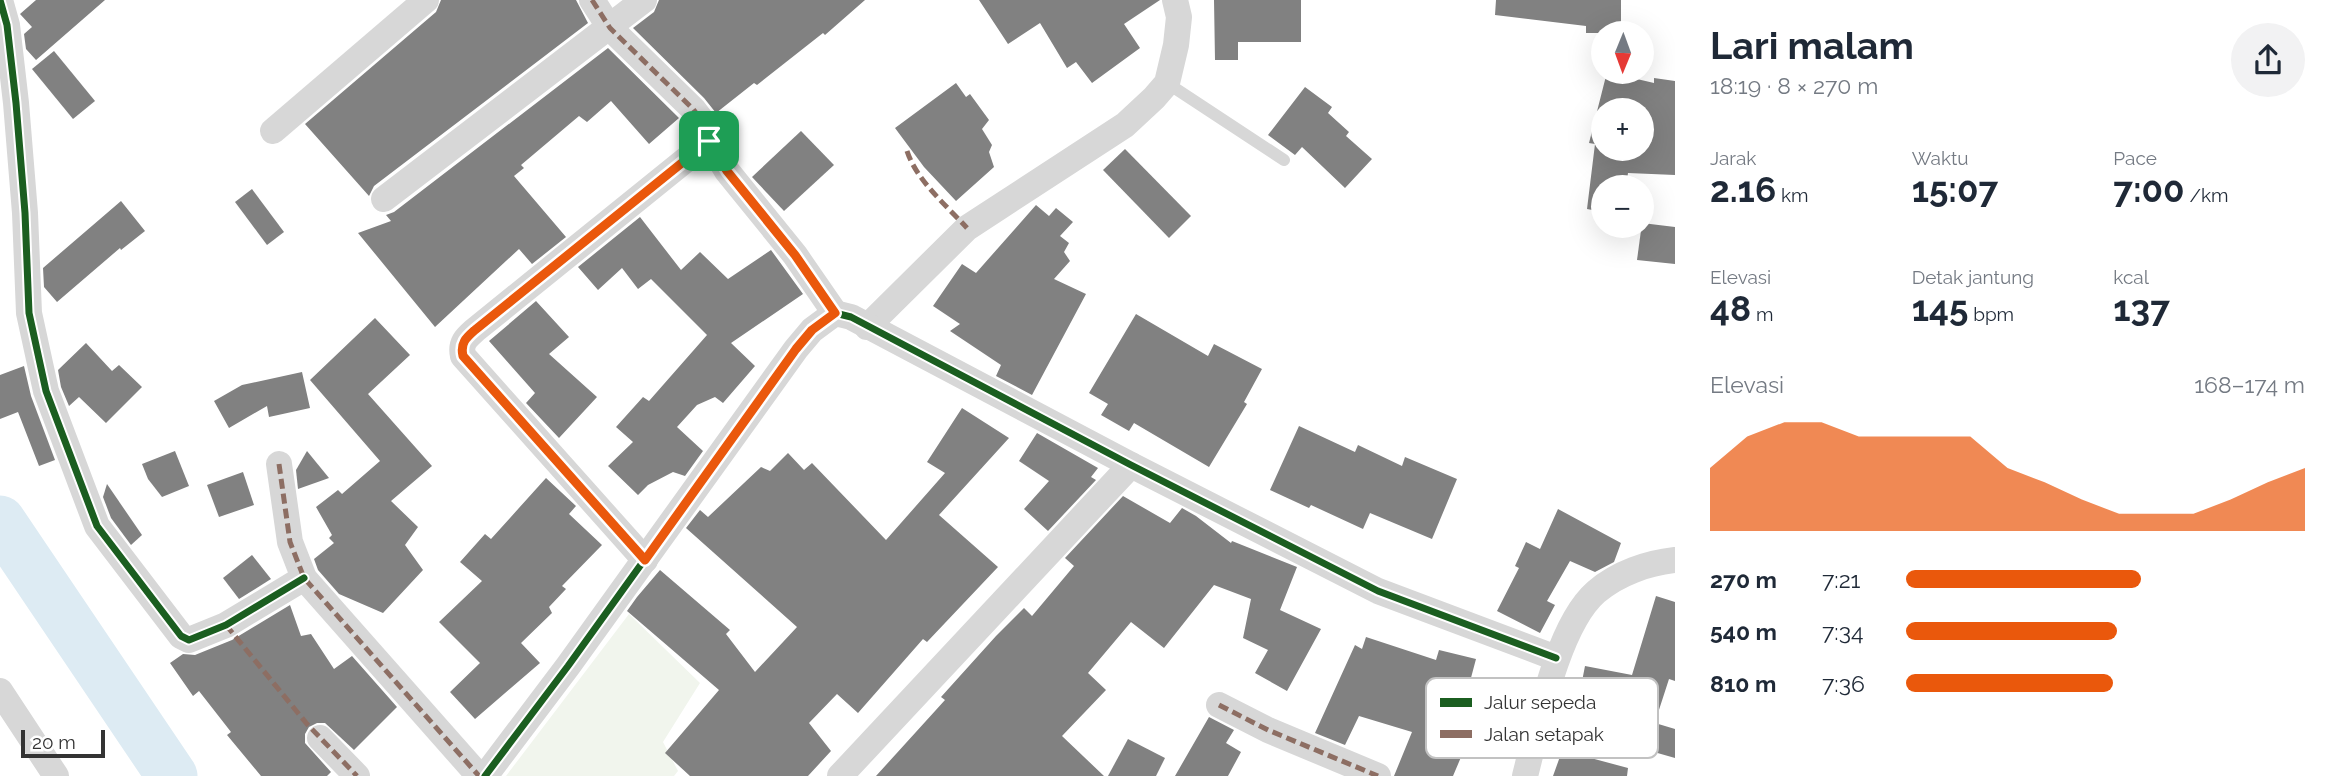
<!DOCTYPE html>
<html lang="id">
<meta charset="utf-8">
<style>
body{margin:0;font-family:Raleway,sans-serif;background:#f2f2f3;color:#1f2937;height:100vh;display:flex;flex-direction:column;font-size:26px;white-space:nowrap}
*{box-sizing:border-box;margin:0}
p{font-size:23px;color:#747a83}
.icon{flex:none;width:38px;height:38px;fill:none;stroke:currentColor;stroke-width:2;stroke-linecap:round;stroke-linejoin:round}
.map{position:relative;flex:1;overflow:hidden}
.drawer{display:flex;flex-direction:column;background:#fff;width:665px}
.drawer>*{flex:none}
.needle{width:46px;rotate:181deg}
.tools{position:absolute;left:1591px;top:21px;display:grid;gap:14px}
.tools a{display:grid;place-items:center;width:63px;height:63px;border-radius:50%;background:#fff;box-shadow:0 7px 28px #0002;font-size:35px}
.scale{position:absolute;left:21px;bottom:18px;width:84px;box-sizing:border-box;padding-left:7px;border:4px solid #333;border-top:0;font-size:19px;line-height:24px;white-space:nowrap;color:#333;-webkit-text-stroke:5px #fff;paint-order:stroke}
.pin{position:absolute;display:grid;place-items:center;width:60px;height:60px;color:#fff;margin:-30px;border-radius:14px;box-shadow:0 4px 10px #0006}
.round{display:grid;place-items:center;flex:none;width:74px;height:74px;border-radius:37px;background:#f2f2f3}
.summary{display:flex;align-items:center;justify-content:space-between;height:119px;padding:0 35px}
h1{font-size:38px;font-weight:700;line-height:52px}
.figures{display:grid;grid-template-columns:repeat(3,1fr);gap:10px;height:119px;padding:7px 35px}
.figures div{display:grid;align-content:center}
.figures b{font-size:35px;font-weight:700}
.figures small{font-size:19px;font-weight:400}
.figures p{font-size:19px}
.chart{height:196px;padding:14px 35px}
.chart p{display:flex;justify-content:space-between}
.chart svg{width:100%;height:126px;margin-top:7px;fill:#ea580c;opacity:.7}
ul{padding:0 35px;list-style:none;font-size:23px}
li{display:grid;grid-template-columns:112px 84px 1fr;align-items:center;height:52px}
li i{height:18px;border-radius:9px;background:#ea580c}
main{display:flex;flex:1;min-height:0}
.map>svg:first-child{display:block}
</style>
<main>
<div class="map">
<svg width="1675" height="776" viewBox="0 0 1675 776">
<rect width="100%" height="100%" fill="#fff"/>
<path fill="#f1f5ed" d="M 629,614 L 700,683 L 663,742 L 678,771 L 674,776 L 506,776 Z"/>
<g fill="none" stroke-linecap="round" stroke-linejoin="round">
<path stroke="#ddebf3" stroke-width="51" d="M 0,521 L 172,776"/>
</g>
<g fill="#818181" fill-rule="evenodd">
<path d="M 36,0 L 105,0 L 36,60 L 26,49 L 24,34 L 32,27 L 20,14 Z"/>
<path d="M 441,0 L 576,0 L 588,23 L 374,186 L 369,196 L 305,124 L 436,12 Z"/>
<path d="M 659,0 L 865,0 L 825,35 L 823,33 L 757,85 L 754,83 L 716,113 L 704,98 L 633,28 L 654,12 Z"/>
<path d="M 979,0 L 1160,0 L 1124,24 L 1140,48 L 1092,83 L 1076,62 L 1067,68 L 1040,23 L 1008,44 Z"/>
<path d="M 1214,0 L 1301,0 L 1301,42 L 1238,42 L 1238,60 L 1215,60 Z"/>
<path d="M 1496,0 L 1621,0 L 1621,33 L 1586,33 L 1586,26 L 1495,15 Z"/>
<path d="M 608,48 L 679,118 L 649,144 L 611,101 L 587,122 L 579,116 L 521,165 L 524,168 L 514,176 L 566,237 L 532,264 L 519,249 L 435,327 L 358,233 L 391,221 L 386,215 L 394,212 Z"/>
<path d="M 54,51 L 95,101 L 73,119 L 32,69 Z"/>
<path d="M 1607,72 L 1654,83 L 1654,78 L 1675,81 L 1675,175 L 1628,173 L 1626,187 L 1603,187 L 1603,212 L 1587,209 L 1595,144 L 1589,143 ZM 1603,110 L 1642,110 L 1642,149 L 1603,149 Z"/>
<path d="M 956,83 L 966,97 L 970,94 L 989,120 L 982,129 L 992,145 L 989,152 L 994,167 L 956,201 L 924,167 L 895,128 Z"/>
<path d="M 1305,87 L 1332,107 L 1328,113 L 1349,132 L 1346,136 L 1372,159 L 1345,188 L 1302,147 L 1295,155 L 1268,135 Z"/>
<path d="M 801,131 L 834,165 L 784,211 L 752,177 Z"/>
<path d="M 1125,149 L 1191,216 L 1169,238 L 1103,170 Z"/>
<path d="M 252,189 L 284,232 L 267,245 L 235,202 Z"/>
<path d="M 121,201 L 145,231 L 121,250 L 120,248 L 57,302 L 44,287 L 43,268 Z"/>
<path d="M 1036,205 L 1049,216 L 1056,208 L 1073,222 L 1060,236 L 1069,243 L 1064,252 L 1070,261 L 1054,279 L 1086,294 L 1032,395 L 996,376 L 1001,365 L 950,331 L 960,324 L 933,306 L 962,264 L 976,273 Z"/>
<path d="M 640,217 L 681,270 L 700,252 L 728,279 L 771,250 L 803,294 L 731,343 L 755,366 L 723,403 L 715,397 L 697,405 L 677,427 L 703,451 L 685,476 L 673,472 L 648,485 L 638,495 L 608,466 L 633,442 L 616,427 L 643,397 L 649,401 L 707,335 L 651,279 L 638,289 L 622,268 L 598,290 L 578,267 Z"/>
<path d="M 1642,223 L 1675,227 L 1675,264 L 1637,260 Z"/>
<path d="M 536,301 L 569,337 L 549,354 L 597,397 L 559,438 L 526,403 L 535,393 L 489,341 Z"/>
<path d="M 1136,314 L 1208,356 L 1214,344 L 1262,369 L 1244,402 L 1247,404 L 1209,467 L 1134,423 L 1129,431 L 1101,415 L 1108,404 L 1089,393 Z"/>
<path d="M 375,318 L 410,355 L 368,394 L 432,466 L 391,501 L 418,527 L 405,545 L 423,570 L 383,613 L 339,594 L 318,570 L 314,559 L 334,543 L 329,538 L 332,535 L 316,507 L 338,490 L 342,494 L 380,461 L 310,380 Z"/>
<path d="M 86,343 L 112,371 L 119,365 L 142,387 L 106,423 L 79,397 L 69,406 L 61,387 L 58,370 Z"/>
<path d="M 24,366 L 31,396 L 55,460 L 39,466 L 18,412 L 0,419 L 0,375 Z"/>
<path d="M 302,372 L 310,408 L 269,417 L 267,406 L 229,428 L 214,401 L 242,385 Z"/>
<path d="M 962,408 L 1009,438 L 939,515 L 998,567 L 927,642 L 923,639 L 858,713 L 837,694 L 809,723 L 831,751 L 808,776 L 690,776 L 665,753 L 719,690 L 627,611 L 637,597 L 660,570 L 730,630 L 726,634 L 755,672 L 797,627 L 686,528 L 700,510 L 708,517 L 761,467 L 770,471 L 788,453 L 804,470 L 812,463 L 886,540 L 945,473 L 927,462 Z"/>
<path d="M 1299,426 L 1355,452 L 1358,445 L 1402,466 L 1405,457 L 1457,479 L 1432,539 L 1370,513 L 1363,529 L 1311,505 L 1309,508 L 1270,490 Z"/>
<path d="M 1037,433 L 1098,468 L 1091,477 L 1096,480 L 1048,531 L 1024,509 L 1049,481 L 1019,461 Z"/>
<path d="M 175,451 L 189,486 L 162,497 L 148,479 L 142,464 Z"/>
<path d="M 307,451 L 329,478 L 298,489 L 296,470 Z"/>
<path d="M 243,472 L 254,505 L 219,517 L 207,485 Z"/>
<path d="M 546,478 L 576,506 L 569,514 L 602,545 L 562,586 L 566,589 L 549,607 L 552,613 L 521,643 L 540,663 L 475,719 L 450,692 L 480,663 L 439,622 L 482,581 L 460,562 L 485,534 L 491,539 Z"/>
<path d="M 107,484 L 142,535 L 131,545 L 111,518 L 103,497 Z"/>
<path d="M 1123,496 L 1170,523 L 1182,508 L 1196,516 L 1231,543 L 1232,541 L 1297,567 L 1280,610 L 1321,629 L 1287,691 L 1255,673 L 1268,650 L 1243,638 L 1251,599 L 1214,585 L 1164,648 L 1131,622 L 1088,673 L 1106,690 L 1062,736 L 1104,776 L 876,776 L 945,700 L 941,697 L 996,636 L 1024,608 L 1032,616 L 1074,566 L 1065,558 Z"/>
<path d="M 1558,509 L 1621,543 L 1614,562 L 1595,572 L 1570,561 L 1547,601 L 1555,605 L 1540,633 L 1497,611 L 1519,568 L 1515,566 L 1526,542 L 1540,549 Z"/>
<path d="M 252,555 L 271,579 L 239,599 L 223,578 Z"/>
<path d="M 1656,596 L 1675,602 L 1675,681 L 1669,679 L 1657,716 L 1609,700 L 1587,757 L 1628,768 L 1627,776 L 1553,776 L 1576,712 L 1585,666 L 1632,675 Z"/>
<path d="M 290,605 L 301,636 L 311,634 L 334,669 L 352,656 L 397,707 L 354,750 L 325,723 L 317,723 L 309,727 L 305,734 L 305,743 L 331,772 L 327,776 L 261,776 L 227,735 L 231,732 L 199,691 L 193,696 L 170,663 L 183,654 L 195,655 L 232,640 Z"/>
<path d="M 1366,637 L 1436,660 L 1439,650 L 1476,659 L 1455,738 L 1467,743 L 1453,776 L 1394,776 L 1412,732 L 1359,716 L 1345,745 L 1315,733 L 1355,645 L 1362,649 Z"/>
<path d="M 1209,717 L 1234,730 L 1226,743 L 1241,752 L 1228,776 L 1175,776 Z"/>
<path d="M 1655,723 L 1675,729 L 1675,758 L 1640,748 Z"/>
<path d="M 1128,739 L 1165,758 L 1156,776 L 1108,776 Z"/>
</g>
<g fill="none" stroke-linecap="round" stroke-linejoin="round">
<path stroke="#d7d7d7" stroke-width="12" d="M 1167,83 L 1284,160"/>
<g stroke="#d7d7d7" stroke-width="26">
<path d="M 0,0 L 7,25 L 16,103 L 25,213 L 29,313 L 46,391 L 97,526 L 181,636 L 189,640 L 226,625 L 304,578"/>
<path d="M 592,0 L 610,28 L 693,109 L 703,122 L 709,141 L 727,171 L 795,255 L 835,313"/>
<path d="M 273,131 L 426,0"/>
<path d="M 384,199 L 644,0"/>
<path d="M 867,327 L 967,228 L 1125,125 L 1154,98 L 1167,83 L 1176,45 L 1179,17 L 1175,0"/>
<path d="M 279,464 L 290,542 L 304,578 L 479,776"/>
<path d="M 645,560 L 463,356 C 460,343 466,338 475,330 L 709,141"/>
<path d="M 0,691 L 56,776"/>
<path d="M 1219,705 L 1268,730 L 1378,776"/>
<path d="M 320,738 L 357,776"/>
<path d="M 485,776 L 568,666 L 796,349 L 812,330 L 835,313 L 851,317 L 1131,465 L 1378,591 L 1556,658"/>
<path d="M 840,776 L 1131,465"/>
<path d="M 1525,776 C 1538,726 1557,626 1596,592 C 1618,573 1648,563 1675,560"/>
</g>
<g stroke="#8d6e63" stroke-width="5" stroke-dasharray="10 5" stroke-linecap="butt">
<path d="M 592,0 L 610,28 L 693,109 L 703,122 L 709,141 L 727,171 L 795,255 L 835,313"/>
<path d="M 907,151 C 917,181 946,205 967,228"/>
<path d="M 279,464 L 290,542 L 304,578 L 479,776"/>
<path d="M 645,560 L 463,356 C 460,343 466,338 475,330 L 709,141"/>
<path d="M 226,625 L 307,724 L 357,776"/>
<path d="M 1219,705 L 1268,730 L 1378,776"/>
</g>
<defs>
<g id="cycleway">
<path d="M 0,0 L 7,25 L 16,103 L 25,213 L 29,313 L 46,391 L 97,526 L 181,636 L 189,640 L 226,625 L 304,578"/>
<path d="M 485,776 L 568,666 L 796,349 L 812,330 L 835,313 L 851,317 L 1131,465 L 1378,591 L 1556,658"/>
</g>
</defs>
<use href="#cycleway" stroke="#fff" stroke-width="11"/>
<use href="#cycleway" stroke="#1b5e20" stroke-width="7"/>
</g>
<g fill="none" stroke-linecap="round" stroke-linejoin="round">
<defs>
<path id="route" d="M 709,141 L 727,171 L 795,255 L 835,313 L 812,330 L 796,349 L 645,560 L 463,356 C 460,343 466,338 475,330 Z"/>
</defs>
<use href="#route" stroke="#fff" stroke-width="14"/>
<use href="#route" stroke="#ea580c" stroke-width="9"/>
</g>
<rect x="1426" y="678" width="232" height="80" rx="10" fill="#fff" stroke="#c2c2c2" stroke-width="2"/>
<rect x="1440" y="698" width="32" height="9" fill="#1b5e20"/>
<rect x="1440" y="730" width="32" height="8" fill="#8d6e63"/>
<g font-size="19" fill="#333">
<text x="1484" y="709">Jalur sepeda</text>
<text x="1484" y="741">Jalan setapak</text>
</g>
</svg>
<div class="tools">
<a><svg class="needle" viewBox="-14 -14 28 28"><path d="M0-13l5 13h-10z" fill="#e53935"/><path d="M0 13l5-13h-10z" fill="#747a83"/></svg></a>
<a>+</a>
<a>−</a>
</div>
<div class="scale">20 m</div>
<div class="pin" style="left:709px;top:141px;background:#1e9e55"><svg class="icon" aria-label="arrive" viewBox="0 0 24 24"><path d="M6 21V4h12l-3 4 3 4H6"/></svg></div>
</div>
<section class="drawer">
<div class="summary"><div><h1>Lari malam</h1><p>18:19 · 8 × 270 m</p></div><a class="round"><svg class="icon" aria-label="share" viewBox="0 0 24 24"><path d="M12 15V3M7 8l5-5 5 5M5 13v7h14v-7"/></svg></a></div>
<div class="figures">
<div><p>Jarak</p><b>2.16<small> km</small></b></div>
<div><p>Waktu</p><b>15:07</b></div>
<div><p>Pace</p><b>7:00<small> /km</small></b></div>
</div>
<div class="figures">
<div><p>Elevasi</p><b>48<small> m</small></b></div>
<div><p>Detak jantung</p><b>145<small> bpm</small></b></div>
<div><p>kcal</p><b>137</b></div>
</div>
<div class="chart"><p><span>Elevasi</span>168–174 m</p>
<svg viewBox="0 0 160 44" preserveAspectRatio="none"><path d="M0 44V22L10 11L20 6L30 6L40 11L50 11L60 11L70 11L80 22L90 27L100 33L110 38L120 38L130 38L140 33L150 27L160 22V44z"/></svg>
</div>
<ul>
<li><b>270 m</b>7:21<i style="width:59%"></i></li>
<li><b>540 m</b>7:34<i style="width:53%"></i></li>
<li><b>810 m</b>7:36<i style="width:52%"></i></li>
</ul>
</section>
</main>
